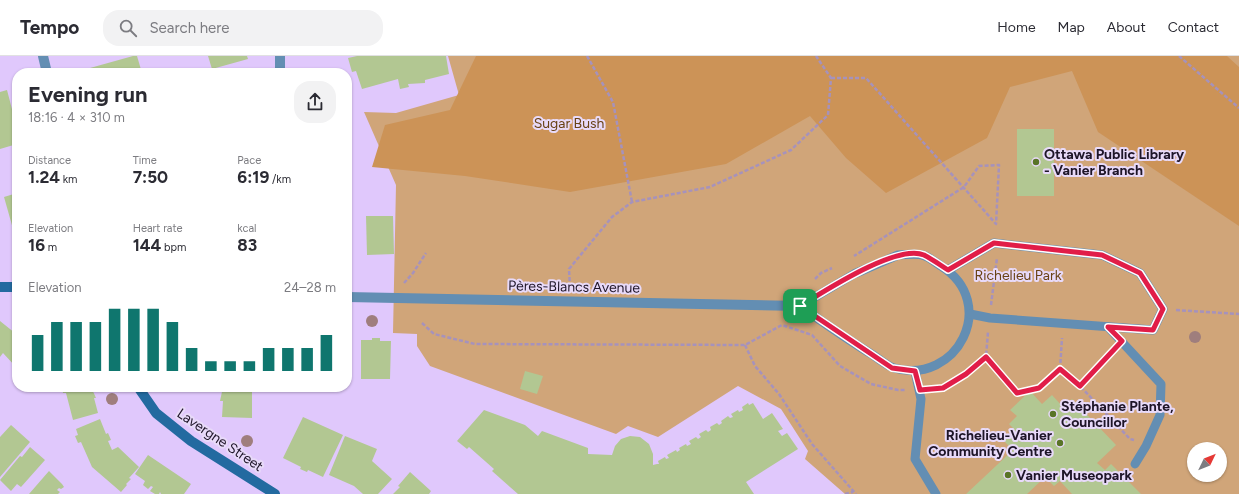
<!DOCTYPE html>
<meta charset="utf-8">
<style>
body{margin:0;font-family:Figtree,sans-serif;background:#f2f2f3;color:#2b2b33;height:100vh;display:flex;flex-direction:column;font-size:15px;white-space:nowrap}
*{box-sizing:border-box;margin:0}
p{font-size:13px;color:#7c7c81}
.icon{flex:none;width:22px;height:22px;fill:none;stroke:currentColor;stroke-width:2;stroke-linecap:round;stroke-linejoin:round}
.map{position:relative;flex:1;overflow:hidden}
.side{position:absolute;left:12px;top:12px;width:340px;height:324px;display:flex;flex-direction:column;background:#fff;border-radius:16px;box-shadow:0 1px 3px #0004}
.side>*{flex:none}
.needle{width:26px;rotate:47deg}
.buttons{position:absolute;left:1187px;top:386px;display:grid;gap:8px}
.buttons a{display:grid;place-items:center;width:40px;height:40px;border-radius:50%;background:#fff;box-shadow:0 1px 3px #0004;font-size:20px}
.pin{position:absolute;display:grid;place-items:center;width:34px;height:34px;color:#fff;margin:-17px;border-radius:8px;box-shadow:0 2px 6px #0006}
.round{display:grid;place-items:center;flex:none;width:42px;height:42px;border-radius:16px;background:#f2f2f3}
.head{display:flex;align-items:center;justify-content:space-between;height:68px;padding:0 16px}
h1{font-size:22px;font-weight:700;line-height:30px}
.figures{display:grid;grid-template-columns:repeat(3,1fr);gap:6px;height:68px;padding:4px 16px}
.figures div{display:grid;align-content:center}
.figures b{font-size:17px;font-weight:700}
.figures small{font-size:11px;font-weight:400}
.figures p{font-size:11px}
.chart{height:112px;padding:8px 16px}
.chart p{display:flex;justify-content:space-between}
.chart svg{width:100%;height:72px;margin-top:4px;stroke:#0f766e;stroke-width:6}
header{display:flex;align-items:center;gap:24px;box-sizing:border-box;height:56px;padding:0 20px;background:#fff;border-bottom:1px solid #e1e1e2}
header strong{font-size:19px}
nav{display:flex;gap:22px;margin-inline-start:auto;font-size:14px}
.search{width:280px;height:36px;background:#f2f2f3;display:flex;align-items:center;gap:10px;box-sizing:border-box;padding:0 14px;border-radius:16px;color:#7c7c81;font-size:15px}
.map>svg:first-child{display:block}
</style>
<header>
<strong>Tempo</strong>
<div class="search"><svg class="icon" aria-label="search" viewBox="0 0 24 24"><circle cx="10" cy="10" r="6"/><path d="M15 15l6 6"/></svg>Search here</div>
<nav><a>Home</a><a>Map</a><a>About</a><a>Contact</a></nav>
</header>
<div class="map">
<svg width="1239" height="438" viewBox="0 0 1239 438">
<rect width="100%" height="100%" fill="#e0c8fc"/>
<path fill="#d0a579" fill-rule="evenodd" d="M 448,0 L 1239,0 L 1239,438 L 845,438 L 805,403 L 808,395 L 781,353 L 738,330 L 658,381 L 628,370 L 616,378 L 430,310 L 417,290 L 417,278 L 393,277 L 396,129 L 364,56 L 396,57 L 459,39 ZM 1194,393 L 1220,393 L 1220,419 L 1194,419 Z"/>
<path fill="#cc9357" d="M 476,0 L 1227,0 L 1239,11 L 1239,170 L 1098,76 L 1072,15 L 1010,31 L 987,82 L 886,137 L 846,102 L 810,60 L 726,108 L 570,136 L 465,120 L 372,111 L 385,69 L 450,54 Z"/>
<g fill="#b2c792">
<path d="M 133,0 L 137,0 L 142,17 L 92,17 L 90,12 Z"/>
<path d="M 208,0 L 247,0 L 248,3 L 212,13 Z"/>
<path d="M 357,0 L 446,0 L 449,18 L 425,24 L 425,27 L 408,28 L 409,31 L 400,33 L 398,23 L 362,33 L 356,15 L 352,16 L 348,2 Z"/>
<path d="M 7,34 L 13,57 L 17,56 L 17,64 L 16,65 L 17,88 L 0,93 L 0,36 Z"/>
<rect x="1017" y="73" width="37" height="67"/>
<path d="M 17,137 L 17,187 L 4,141 Z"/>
<path d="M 366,160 L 393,160 L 394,198 L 367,199 Z"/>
<path d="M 0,265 L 15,277 L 17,275 L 17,307 L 15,310 L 3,297 L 0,301 Z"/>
<path d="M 372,282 L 380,282 L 380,285 L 391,285 L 390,323 L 361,323 L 361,284 L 372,284 Z"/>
<path d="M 525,315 L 543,320 L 537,338 L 520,333 Z"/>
<path d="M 62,331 L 91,331 L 96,342 L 94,342 L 98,357 L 73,364 L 66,337 L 63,337 Z"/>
<path d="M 223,331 L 252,331 L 252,362 L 222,361 L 223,345 L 220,345 Z"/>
<path d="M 1030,335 L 1042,348 L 1052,339 L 1063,351 L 1072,343 L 1116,389 L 1097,407 L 1105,414 L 1111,408 L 1141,438 L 1072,438 L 1060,425 L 1054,430 L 1045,421 L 1027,438 L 966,438 L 1013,394 L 1004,385 L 1015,374 L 1009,368 L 1017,360 L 1010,354 Z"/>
<path d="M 748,347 L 749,349 L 753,347 L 763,363 L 772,357 L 783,373 L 778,375 L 782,380 L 787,377 L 798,393 L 746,426 L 754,438 L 518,438 L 492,415 L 494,413 L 469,391 L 467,393 L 457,385 L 484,354 L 525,369 L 538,380 L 542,375 L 588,392 L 588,398 L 612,399 L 615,390 L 621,383 L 630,380 L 640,381 L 649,388 L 653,398 L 653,409 L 657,408 L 659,408 L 658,405 L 665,401 L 666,403 L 669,402 L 667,399 L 676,394 L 677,396 L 680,394 L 679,392 L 686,388 L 687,390 L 691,388 L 689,385 L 696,381 L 698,383 L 701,381 L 699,378 L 706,374 L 708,376 L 711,374 L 710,371 L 717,367 L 719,369 L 722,367 L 721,365 L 728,360 L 730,362 L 733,361 L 731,358 L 738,354 L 739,356 L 743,354 L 742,351 Z"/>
<path d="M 303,361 L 343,379 L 323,421 L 308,414 L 307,416 L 300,413 L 301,411 L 283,402 Z"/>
<path d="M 100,363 L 106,378 L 108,377 L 111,384 L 108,385 L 112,394 L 118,391 L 139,411 L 129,422 L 131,423 L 126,428 L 127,429 L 121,436 L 92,411 L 81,386 L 78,387 L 75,380 L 78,379 L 76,373 Z"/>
<path d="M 11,369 L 30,386 L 0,421 L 0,381 Z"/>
<path d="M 345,380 L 377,393 L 372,405 L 392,423 L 378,438 L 363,438 L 354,430 L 329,419 Z"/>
<path d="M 30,391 L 45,404 L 21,431 L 17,428 L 11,435 L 0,424 L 20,400 L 22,401 Z"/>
<path d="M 148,399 L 191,428 L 184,438 L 161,438 L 160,436 L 159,438 L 155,438 L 150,435 L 153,431 L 151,430 L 148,433 L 143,429 L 145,425 L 135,418 Z"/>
<path d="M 49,415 L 62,428 L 64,431 L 61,433 L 59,432 L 57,434 L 60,436 L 58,438 L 29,438 Z"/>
<path d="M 410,416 L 431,435 L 429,438 L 393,438 L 400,431 L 398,430 Z"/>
</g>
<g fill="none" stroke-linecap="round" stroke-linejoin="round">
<g stroke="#a692bc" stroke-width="2.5" stroke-dasharray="4 2" stroke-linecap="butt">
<path d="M 587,0 L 613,46 L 632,146"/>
<path d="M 1179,0 L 1239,52"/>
<path d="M 831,22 L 866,22 L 996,168 L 999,109 L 979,110 L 964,131 L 854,200"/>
<path d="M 815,223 L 821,217 L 832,212"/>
<path d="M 404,227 L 413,217 L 426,197"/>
<path d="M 570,231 L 569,213 L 612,161 L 632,146 L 710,131 L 791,94 L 828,59 L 831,22 L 816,0"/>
<path d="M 991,249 L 997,202"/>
<path d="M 1176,254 L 1239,258"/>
<path d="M 422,267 L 434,278 L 475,288 L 745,289 L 782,269 L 812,279 L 840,310 L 871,328 L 898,334 L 905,334"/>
<path d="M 745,289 L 755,310 L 779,338 L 812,388 L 856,438"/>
<path d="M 986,301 L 1017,337 L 1039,332 L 1060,313 L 1080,330 L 1130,383 L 1134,384"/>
<path d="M 1060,313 L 1062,282"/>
<path d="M 1080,330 L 1112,295"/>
<path d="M 932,332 C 954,331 970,315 986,301 L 988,276"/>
<path d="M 845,438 L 853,436"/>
</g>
<g stroke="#638eb3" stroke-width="9">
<path d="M 898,199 C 906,199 915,197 922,199 C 928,200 935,206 941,210 C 1000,247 957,330 894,312 C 887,310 879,303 873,299 C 848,284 824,267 800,250 L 854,218 Z"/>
<path d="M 948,214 L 994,187 L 1102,199 L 1140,217 L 1163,253 L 1153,274 L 990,262 L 970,258"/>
<path d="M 1108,271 L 1161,328 L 1160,359 L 1146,390 L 1135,408"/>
<path d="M 915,315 L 921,343 L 915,403 L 936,438"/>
</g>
<g stroke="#638eb3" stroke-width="10">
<path d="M 43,0 L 47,17"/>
<path d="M 280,0 L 280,17"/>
<path d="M 347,241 L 800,250"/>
</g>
<g stroke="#236aa0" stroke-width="10">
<path d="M 0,231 L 17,231"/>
<path d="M 138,331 L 156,357 L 191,385 L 275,438"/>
</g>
</g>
<g fill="#9f7e7d">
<circle cx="372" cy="265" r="6"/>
<circle cx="1195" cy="281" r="6"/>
<circle cx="112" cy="343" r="6"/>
<circle cx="247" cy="385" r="6"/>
</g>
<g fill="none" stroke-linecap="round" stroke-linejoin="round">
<defs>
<path id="route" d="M 994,187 L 1102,199 L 1140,217 L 1163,253 L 1153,274 L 1108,271 L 1122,285 L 1080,330 L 1060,313 L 1039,332 L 1017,337 L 986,301 L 966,318 L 943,332 L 920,334 L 915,315 L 892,312 L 800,250 C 825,235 896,188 924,199 C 932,203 940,209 948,214 Z"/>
</defs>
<use href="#route" stroke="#fff" stroke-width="8"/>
<use href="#route" stroke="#e11d48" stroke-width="5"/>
</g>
<g fill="#597427" stroke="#e8daf9" stroke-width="1.5">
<circle cx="1036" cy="106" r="4"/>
<circle cx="1053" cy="358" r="4"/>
<circle cx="1060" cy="387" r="4"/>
<circle cx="1008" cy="419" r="4"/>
</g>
<g text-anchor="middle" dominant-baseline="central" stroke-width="4" stroke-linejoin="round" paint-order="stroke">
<g font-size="14" fill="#694215" stroke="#e8daf9">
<text x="569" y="67">Sugar Bush</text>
<text x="1018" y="219">Richelieu Park</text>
</g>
<g font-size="14" font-weight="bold" fill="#1e1528" stroke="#e8daf9" text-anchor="start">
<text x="1044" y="98">Ottawa Public Library<tspan x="1044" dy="16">- Vanier Branch</tspan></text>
<text x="1061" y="350">Stéphanie Plante,<tspan x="1061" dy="16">Councillor</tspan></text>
<text x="1052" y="379" text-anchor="end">Richelieu-Vanier<tspan x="1052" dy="16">Community Centre</tspan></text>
<text x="1016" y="419">Vanier Museopark</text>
</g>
<g font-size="14" fill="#1e1528" stroke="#e8daf9">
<text transform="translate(574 231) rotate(1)">Pères-Blancs Avenue</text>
<text transform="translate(220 384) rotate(34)">Lavergne Street</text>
</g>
</g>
</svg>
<div class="buttons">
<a><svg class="needle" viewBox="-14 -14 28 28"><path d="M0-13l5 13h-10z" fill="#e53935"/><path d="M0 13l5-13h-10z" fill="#7c7c81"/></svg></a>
</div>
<div class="pin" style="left:800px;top:250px;background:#1e9e55"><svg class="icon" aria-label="arrive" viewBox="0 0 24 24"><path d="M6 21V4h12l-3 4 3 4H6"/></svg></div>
<section class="side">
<div class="head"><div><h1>Evening run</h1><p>18:16 · 4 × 310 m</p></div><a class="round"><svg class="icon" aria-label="share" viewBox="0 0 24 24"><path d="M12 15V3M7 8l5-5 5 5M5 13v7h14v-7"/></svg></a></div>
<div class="figures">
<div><p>Distance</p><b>1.24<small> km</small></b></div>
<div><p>Time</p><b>7:50</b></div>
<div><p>Pace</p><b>6:19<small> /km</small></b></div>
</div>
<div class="figures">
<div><p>Elevation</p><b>16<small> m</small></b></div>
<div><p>Heart rate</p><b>144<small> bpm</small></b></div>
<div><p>kcal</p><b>83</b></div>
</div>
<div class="chart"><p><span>Elevation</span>24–28 m</p>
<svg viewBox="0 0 160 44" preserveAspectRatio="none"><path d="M5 44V22M15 44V14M25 44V14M35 44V14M45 44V6M55 44V6M65 44V6M75 44V14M85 44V30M95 44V38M105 44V38M115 44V38M125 44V30M135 44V30M145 44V30M155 44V22"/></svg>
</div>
</section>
</div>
